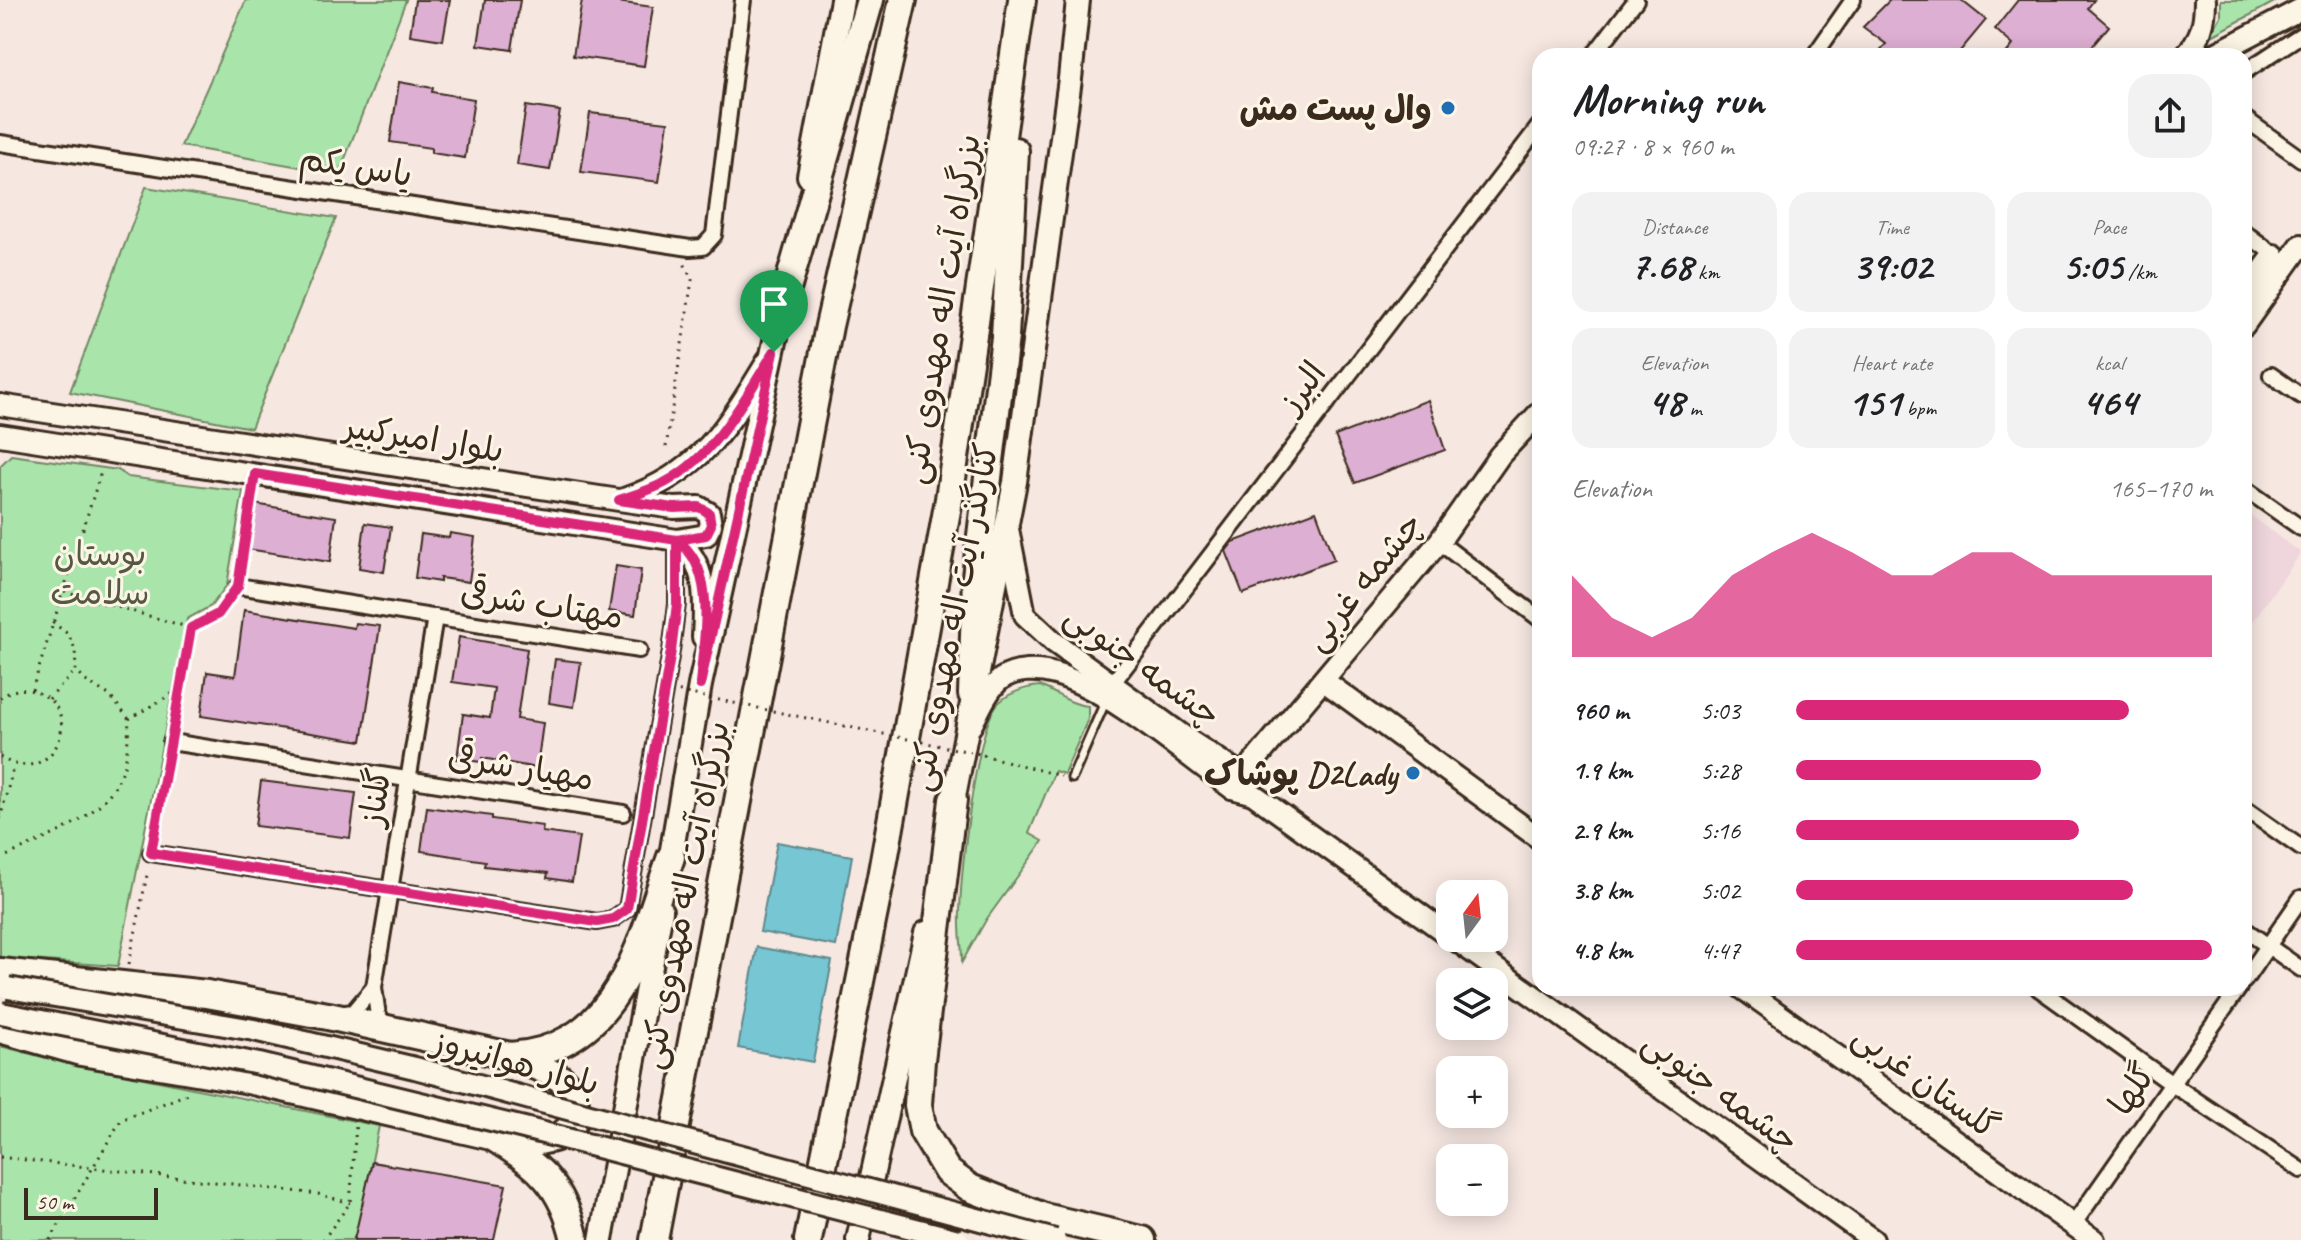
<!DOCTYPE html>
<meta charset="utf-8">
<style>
body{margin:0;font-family:Caveat,"Playpen Sans Arabic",sans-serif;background:#f2f2f2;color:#202124;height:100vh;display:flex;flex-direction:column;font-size:30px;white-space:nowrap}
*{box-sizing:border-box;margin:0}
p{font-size:26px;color:#757577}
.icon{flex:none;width:44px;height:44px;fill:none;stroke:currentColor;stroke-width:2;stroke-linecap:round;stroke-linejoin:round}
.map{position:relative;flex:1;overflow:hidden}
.side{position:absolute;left:1532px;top:48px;width:720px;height:948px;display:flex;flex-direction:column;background:#fff;border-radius:24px;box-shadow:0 4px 20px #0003}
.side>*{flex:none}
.needle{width:52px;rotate:15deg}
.fabs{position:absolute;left:1436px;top:880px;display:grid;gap:16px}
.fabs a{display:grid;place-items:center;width:72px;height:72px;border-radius:16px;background:#fff;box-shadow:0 4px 20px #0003;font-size:40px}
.scale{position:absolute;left:24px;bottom:20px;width:134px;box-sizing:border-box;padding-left:8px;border:4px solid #3b2a1e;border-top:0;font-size:22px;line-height:28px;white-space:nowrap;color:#3b2a1e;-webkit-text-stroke:6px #fcf5e5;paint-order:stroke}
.pin{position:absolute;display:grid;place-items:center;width:68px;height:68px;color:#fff;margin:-82px -34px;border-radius:50% 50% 50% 0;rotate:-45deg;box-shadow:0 0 8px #0007}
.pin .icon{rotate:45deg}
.round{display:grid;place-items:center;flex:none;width:84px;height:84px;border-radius:24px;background:#f2f2f2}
.headline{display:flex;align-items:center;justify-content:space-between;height:136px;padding:0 40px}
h1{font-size:44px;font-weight:700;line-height:60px}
.stats{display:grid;grid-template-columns:repeat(3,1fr);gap:12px;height:136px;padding:8px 40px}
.stats div{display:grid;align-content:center;border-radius:20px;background:#f2f2f2;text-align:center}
.stats b{font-size:40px;font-weight:700}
.stats small{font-size:22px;font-weight:400}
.stats p{font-size:22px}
.chart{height:224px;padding:16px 40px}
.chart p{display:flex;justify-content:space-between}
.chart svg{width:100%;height:144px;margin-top:8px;fill:#db2777;opacity:.7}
ul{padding:0 40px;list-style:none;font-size:26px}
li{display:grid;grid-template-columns:128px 96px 1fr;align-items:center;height:60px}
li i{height:20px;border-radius:10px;background:#db2777}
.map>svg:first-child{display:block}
</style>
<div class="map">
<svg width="2301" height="1240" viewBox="0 0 2301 1240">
<rect width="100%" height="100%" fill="#f6e7e1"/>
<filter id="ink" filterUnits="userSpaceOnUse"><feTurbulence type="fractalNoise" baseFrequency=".0125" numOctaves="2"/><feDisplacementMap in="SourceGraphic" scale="16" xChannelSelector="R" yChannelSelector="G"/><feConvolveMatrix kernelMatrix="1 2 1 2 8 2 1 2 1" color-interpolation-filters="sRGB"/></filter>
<g filter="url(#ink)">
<path fill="#eed6dc" d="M 2244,510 L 2301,553 L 2244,634 Z"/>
<g fill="#a9e5ab" stroke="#728864" stroke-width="2">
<path d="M 246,0 L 406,0 L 339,174 L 181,146 Z"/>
<path d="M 2221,0 L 2278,0 L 2210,37 L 2221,16 Z"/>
<path d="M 146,187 L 336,218 L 251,428 L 70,392 Z"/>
<path d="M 11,455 L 118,470 L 128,477 L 243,491 L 227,585 L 211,606 L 187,619 L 118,966 L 0,958 L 0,466 Z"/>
<path d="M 1040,686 C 1057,693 1071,705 1088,706 L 1088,719 L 1064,774 L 1055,771 L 1029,833 L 1043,841 L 986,920 L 962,962 C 962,946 959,929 960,912 C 961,872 975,736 996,706 C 1005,694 1025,687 1040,686 Z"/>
<path d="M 0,1046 L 55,1060 L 379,1126 L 357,1233 L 352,1240 L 0,1240 Z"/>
</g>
<g fill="#77c6d4" stroke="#5f888b" stroke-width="2">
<path d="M 777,842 L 852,856 L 836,946 L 760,932 Z"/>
<path d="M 757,947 L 832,961 L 813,1062 L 738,1048 Z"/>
</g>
<g fill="#ddafd2" stroke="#3b2a1e" stroke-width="2">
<path d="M 415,0 L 450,0 L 443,40 L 410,35 Z"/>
<path d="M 485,0 L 520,0 L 512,50 L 478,45 Z"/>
<path d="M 582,0 L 603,0 L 653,7 L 644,66 L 573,56 Z"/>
<path d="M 1890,0 L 1961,0 L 1986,20 L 1956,56 L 1875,56 L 1886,44 L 1863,27 Z"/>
<path d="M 2018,0 L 2094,0 L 2088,8 L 2109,26 L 2084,56 L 2004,56 L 2013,45 L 1995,29 Z"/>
<path d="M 399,82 L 433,88 L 432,92 L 474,99 L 465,158 L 431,153 L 431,148 L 390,142 Z"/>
<path d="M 526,106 L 560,111 L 550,170 L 517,165 Z"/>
<path d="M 590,113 L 668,122 L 659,182 L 581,172 Z"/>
<path d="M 1428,400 L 1445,450 L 1355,483 L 1335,436 Z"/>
<path d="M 254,504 L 336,517 L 330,562 L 247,549 Z"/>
<path d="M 1316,511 L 1334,560 L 1243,594 L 1226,551 L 1233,542 Z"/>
<path d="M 365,523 L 391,527 L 384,572 L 359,568 Z"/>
<path d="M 450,533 L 475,537 L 469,582 L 440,578 L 440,582 L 415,578 L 421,534 L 449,538 Z"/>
<path d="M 616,566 L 641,570 L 635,615 L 609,611 Z"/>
<path d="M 244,610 L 354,628 L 355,623 L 380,626 L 362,741 L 201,716 L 207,672 L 235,676 Z"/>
<path d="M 459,637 L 527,649 L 517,719 L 543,723 L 537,768 L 482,758 L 482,762 L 457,759 L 463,714 L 490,718 L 494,688 L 452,682 Z"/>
<path d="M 555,659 L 581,662 L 574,707 L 549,703 Z"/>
<path d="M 261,781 L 356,793 L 350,838 L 255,826 Z"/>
<path d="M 427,807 L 492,816 L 492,819 L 543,826 L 542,832 L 579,837 L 572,882 L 547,878 L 548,873 L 484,866 L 485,861 L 421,851 Z"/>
<path d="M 372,1162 L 506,1185 L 494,1240 L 354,1240 Z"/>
</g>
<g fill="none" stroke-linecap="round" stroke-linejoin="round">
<defs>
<path id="lane" d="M 1072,778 L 1106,700"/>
<g id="street">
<path d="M 1593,56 L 1636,0"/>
<path d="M 1814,56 L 1853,0"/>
<path d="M 2244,72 L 2301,35"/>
<path d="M 2244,118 L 2301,159"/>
<path d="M 0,143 L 690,248 L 703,247 L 714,235 L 743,0"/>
<path d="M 2244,232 L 2280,259"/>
<path d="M 2271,375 L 2301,396"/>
<path d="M 2244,488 L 2301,528"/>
<path d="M 1439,542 L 1540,619"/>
<path d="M 238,586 L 639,650"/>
<path d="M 1112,684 L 1540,125"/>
<path d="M 171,742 L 623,813"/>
<path d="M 2244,808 L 2301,848"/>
<path d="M 151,853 L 597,922 L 613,919 L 627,909 L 671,651 L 677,604 L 677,540"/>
<path d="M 2244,929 L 2301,969"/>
<path d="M 2244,981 L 2301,898"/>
<path d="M 2038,988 L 2172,1084 L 2301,1170"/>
<path d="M 338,1014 L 353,1012 L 374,987"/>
<path d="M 388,1028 L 378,1016 L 374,987 L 435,617"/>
<path d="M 2073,1225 L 2239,988"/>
</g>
<g id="secondary">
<path d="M 2185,56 C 2201,38 2205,24 2205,0"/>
<path d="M 2211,56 L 2301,9"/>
<path d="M 2244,296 L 2274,255"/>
<path d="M 2244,325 L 2301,245"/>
<path d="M 0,405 L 619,500 L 674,508 L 699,507 L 709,513 L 711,525 L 706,535 L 677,540"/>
<path d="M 0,435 L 677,540 C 708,563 705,602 703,637"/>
<path d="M 624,499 C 700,473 727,428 767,362"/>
<path d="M 1008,529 L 1025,615 L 1054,642 L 1190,741 L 1242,775 L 1247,784"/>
<path d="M 1324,681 L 1540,839"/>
<path d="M 971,726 C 979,711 987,690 1001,679 C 1015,669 1038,669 1055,674 C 1111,690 1183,753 1232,788 L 1253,794 L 1450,936"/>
<path d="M 1232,788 L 1439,542 L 1500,455 L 1540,412"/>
<path d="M 1453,938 L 1873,1240"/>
<path d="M 1742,988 L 2094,1240"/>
</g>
<g id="primary">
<path d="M 809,176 L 842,0"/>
<path d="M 950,817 L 1015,482 L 1070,79 L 1078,0"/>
<path d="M 668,873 L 700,685 L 791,268"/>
<path d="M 601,1240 L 661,911"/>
<path d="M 858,1240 L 926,933"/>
</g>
<g id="highway">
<path d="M 788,286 L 870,0"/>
<path d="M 972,694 L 976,577 L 1005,337 L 1015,151"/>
<path d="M 953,800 L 921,1060 L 918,1105 L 923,1131 L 947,1171 L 970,1188 L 1044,1217 L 1142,1240"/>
<path d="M 0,972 L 207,994 L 328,1016 L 510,1056 C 620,1049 640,943 671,857"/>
<path d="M 0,1029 L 81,1052 L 244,1079 L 491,1136 C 538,1164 563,1185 575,1240"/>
<path d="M 514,1058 C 530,1064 547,1069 561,1079 C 575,1090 582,1115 568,1130 C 560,1138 549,1139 539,1141"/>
<path d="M 654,1240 L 829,326 L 903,0"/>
<path d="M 808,1240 L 881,877 L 949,499 L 1022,0"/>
</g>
</defs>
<use href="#lane" stroke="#3b2a1e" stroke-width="13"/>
<use href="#street" stroke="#3b2a1e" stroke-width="20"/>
<use href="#secondary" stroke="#3b2a1e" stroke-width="26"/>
<use href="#primary" stroke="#3b2a1e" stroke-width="28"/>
<use href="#highway" stroke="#3b2a1e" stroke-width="32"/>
<g stroke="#3b2a1e" stroke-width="3" stroke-dasharray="2 6" stroke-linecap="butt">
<path d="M 666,447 L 692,280 L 684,263"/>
<path d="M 240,569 L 252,493"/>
<path d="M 64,592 L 191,628"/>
<path d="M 32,690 L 102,469"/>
<path d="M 0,698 C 10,690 23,687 36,692 C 88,710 53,791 0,757"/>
<path d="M 49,699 L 76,670"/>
<path d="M 129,719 L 180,689"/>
<path d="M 173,728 L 191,628 L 218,614 L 230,598"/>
<path d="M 983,755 L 1061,776"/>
<path d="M 0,819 L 14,765"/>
<path d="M 153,839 L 168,755"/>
<path d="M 0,859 C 41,839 101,821 121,775 C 128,758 128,737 129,719 L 109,695 L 84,680 L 76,670 L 75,649 L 68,634 L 52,622"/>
<path d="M 129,964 L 148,870"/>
<path d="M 0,1157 L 318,1194 L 350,1203"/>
<path d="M 50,1240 L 121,1120 L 190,1093"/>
<path d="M 323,1240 L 350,1203 L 356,1125"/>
</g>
<use href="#lane" stroke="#fcf5e5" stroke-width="7"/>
<use href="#street" stroke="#fcf5e5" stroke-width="14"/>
<use href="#secondary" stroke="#fcf5e5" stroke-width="20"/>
<use href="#primary" stroke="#fcf5e5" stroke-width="22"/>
<use href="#highway" stroke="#fcf5e5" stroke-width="26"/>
<defs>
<g id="secondary-bridge">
<path d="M 8,988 L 254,1030 L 415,1068 L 1055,1240"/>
<path d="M 1,1013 L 259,1064 L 524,1128 L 958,1240"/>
</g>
</defs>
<use href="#secondary-bridge" stroke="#3b2a1e" stroke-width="26" stroke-linecap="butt"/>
<path stroke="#3b2a1e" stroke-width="3" stroke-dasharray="2 6" stroke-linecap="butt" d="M 671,690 L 980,754"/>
<use href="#secondary-bridge" stroke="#fcf5e5" stroke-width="20"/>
</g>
</g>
<g fill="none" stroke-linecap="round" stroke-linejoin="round" filter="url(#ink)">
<defs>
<path id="route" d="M 774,352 C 745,398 716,455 666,482 C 651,490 635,495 619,500 L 674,508 L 699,507 L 709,513 L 711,525 L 706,535 L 677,540 L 255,474 L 238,586 L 218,614 L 191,628 L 151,853 L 597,922 L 613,919 L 627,909 L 671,651 L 677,604 L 677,540 C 719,571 703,639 700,685 L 774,352"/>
</defs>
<use href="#route" stroke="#fff" stroke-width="16"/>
<use href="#route" stroke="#db2777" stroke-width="10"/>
</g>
<g fill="#1f6fb2" stroke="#fcf5e5" stroke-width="3">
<circle cx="1448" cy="108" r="8"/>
<circle cx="1413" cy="773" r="8"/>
</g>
<g text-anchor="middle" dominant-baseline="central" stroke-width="6" stroke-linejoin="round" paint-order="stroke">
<g font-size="34" font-weight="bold" fill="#3b2a1e" stroke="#fcf5e5" text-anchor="end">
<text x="1432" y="108">وال پست مش</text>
<text x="1397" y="773">پوشاک D2Lady</text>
</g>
<g font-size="34" fill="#3b2a1e" stroke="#fcf5e5">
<text transform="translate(356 166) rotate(9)">یاس یکم</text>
<text transform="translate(941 309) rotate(-81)">بزرگراه آیت اله مهدوی کنی</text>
<text transform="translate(1302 387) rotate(-53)">البرز</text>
<text transform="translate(424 438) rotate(9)">بلوار امیرکبیر</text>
<text transform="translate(1363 581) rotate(-51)">چشمه غربی</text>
<text transform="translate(542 604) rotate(9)">مهتاب شرقی</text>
<text transform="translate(953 617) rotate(-79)">کنارگذر آیت اله مهدوی کنی</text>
<text transform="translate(1143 665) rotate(36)">چشمه جنوبی</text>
<text transform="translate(521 767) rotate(9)">مهیار شرقی</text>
<text transform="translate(375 797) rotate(-81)">گلناز</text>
<text transform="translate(684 895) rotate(-79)">بزرگراه آیت اله مهدوی کنی</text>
<text transform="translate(516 1062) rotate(15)">بلوار هوانیروز</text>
<text transform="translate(1926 1081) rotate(36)">گلستان غربی</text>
<text transform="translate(2132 1089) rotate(-55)">گلها</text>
<text transform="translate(1721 1091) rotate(36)">چشمه جنوبی</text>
</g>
<g font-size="34" fill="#565941" stroke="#fcf5e5">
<text x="100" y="553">بوستان<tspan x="100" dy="39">سلامت</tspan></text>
</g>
</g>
</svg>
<div class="fabs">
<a><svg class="needle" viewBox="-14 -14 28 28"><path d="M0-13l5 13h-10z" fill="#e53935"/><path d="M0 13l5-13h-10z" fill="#757577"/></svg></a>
<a><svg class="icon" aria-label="layers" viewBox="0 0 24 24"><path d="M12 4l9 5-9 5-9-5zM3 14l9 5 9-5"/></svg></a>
<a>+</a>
<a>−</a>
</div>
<div class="scale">50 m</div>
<div class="pin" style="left:774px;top:352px;background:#1e9e55"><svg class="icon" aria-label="arrive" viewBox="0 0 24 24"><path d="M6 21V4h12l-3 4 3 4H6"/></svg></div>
<section class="side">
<div class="headline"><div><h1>Morning run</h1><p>09:27 · 8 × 960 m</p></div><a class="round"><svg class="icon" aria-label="share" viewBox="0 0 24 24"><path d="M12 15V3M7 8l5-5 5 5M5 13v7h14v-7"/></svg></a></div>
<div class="stats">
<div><p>Distance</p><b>7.68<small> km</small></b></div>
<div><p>Time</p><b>39:02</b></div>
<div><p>Pace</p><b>5:05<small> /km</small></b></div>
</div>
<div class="stats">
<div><p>Elevation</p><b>48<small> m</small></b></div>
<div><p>Heart rate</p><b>151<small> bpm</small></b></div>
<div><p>kcal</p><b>464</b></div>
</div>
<div class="chart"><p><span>Elevation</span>165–170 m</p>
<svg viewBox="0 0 160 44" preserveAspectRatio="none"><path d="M0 44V19L10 32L20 38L30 32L40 19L50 12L60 6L70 12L80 19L90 19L100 12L110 12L120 19L130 19L140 19L150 19L160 19V44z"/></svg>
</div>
<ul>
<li><b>960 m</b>5:03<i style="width:80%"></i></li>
<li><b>1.9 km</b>5:28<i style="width:59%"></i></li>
<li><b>2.9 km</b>5:16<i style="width:68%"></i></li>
<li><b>3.8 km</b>5:02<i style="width:81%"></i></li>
<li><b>4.8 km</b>4:47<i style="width:100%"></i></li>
</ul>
</section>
</div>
